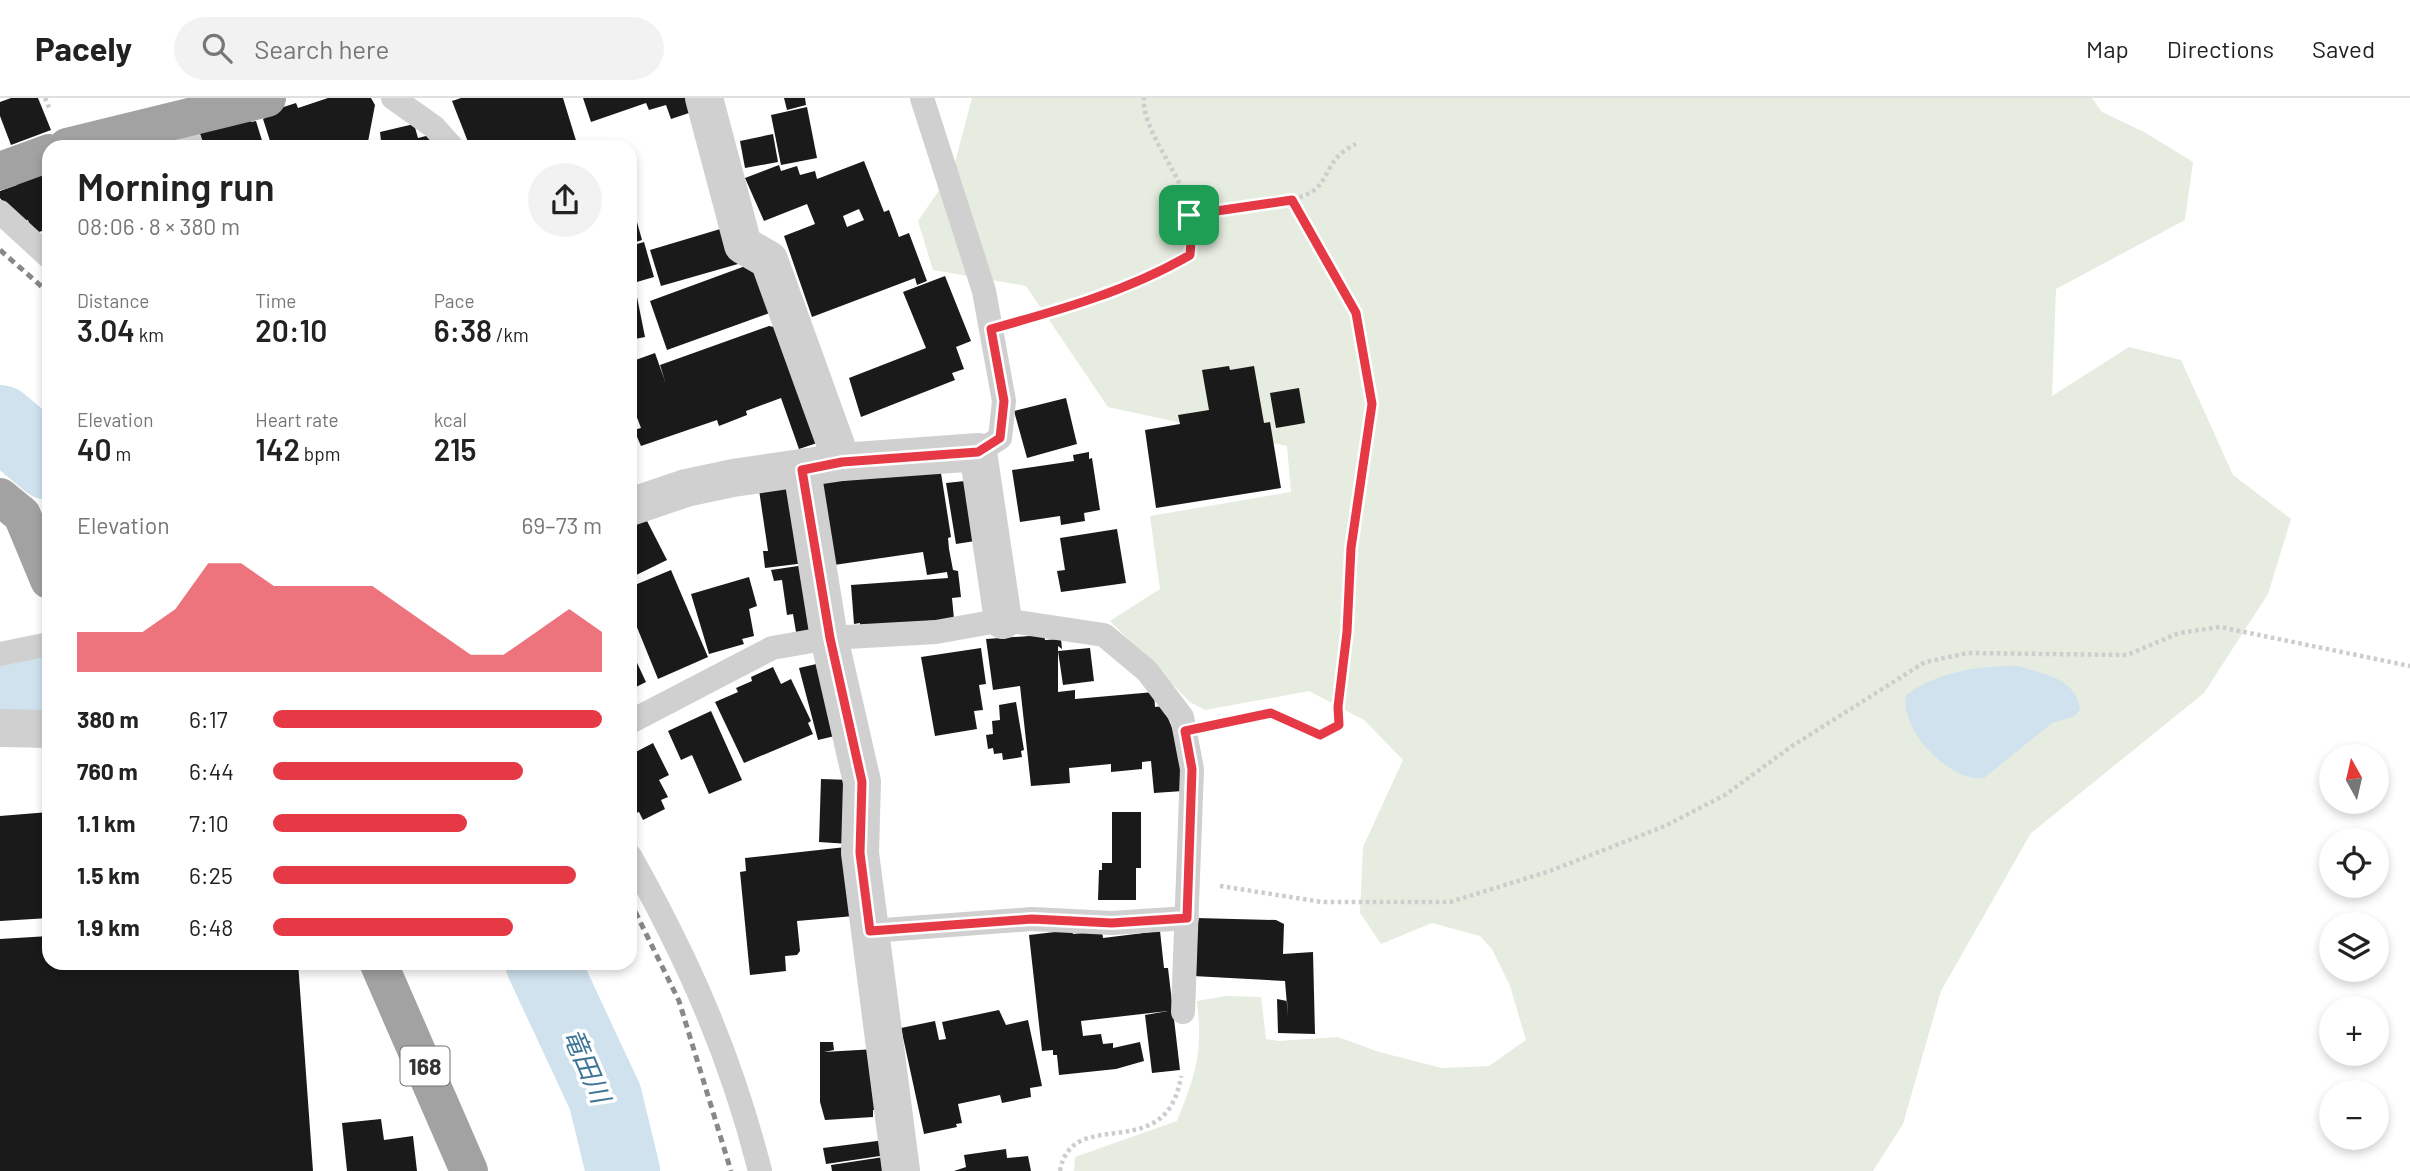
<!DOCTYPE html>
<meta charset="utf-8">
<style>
body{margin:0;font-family:Barlow,"Noto Sans JP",sans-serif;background:#f2f2f2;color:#222;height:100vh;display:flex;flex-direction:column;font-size:26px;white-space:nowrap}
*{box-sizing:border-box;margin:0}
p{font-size:23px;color:#767676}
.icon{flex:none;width:38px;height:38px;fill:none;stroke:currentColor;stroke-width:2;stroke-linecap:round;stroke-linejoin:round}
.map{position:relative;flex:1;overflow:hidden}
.drawer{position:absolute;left:42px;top:42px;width:595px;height:830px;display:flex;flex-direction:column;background:#fff;border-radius:21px;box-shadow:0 4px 10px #0003}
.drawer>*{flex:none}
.needle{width:46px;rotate:352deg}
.fabs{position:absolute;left:2319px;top:646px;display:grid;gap:14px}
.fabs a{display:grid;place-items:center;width:70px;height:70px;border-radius:50%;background:#fff;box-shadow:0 4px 10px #0003;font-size:35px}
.pin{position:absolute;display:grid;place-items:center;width:60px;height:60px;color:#fff;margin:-30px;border-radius:14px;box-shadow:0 4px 10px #0006}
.round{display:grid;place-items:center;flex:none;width:74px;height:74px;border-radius:37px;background:#f2f2f2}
.summary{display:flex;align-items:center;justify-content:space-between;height:119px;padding:0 35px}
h1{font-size:38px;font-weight:600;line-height:52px}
.figures{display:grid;grid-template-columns:repeat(3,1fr);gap:10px;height:119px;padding:7px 35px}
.figures div{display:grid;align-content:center}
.figures b{font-size:30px;font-weight:600}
.figures small{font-size:19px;font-weight:400}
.figures p{font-size:19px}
.chart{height:196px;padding:14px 35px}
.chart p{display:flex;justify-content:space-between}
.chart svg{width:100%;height:126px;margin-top:7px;fill:#e63946;opacity:.7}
ul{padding:0 35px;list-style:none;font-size:23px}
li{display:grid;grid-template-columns:112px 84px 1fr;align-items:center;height:52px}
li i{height:18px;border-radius:9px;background:#e63946}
header{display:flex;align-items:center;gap:42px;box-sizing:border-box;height:98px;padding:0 35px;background:#fff;border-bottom:2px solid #e0e0e0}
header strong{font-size:33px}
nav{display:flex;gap:38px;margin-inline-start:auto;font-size:24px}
.search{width:490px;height:63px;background:#f2f2f2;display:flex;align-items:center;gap:18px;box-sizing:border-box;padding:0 24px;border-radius:38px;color:#767676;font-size:26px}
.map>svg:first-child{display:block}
</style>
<header>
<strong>Pacely</strong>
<div class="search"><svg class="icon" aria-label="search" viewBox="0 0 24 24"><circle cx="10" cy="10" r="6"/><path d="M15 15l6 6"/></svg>Search here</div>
<nav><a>Map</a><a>Directions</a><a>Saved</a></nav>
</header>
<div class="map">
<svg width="2410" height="1073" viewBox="0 0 2410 1073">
<rect width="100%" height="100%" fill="#fff"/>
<path fill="#e6ecdf" d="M 972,0 L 2092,0 L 2102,14 L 2144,34 L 2193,64 L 2185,122 L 2056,191 L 2052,298 L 2129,249 L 2181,262 L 2233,377 L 2291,421 L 2268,496 L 2204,595 L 2031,735 L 1941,893 L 1903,1026 L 1873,1073 L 1074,1073 L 1075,1059 L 1177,1023 C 1196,976 1203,955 1197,903 L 1226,898 L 1261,899 L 1266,941 L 1279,943 L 1338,939 L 1379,954 L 1442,970 L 1489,968 L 1526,942 L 1510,888 L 1492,851 L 1480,838 L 1432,825 L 1381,846 L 1360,815 L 1363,749 L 1403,662 L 1364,622 L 1309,593 L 1205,612 L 1190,604 L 1110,523 L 1160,491 L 1150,418 L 1291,394 L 1287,348 L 1108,309 L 1026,188 L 933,172 L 918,123 L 953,72 Z"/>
<path fill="#cfe2ee" d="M 2018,568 C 2043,576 2076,580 2080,611 L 2075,618 L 2052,625 L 1984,680 C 1950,685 1899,631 1906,597 C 1940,573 1978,568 2018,568 Z"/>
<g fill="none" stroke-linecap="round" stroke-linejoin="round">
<g stroke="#cfe2ee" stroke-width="74">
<path d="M 0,324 L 49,365"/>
<path d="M 0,594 L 49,591"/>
<path d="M 542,864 L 605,999 L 623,1073"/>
</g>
</g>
<g fill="#1a1a1a" fill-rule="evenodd">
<path d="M 11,0 L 38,0 L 51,32 L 11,47 L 0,18 L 0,4 Z"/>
<path d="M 328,0 L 371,0 L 375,7 L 367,49 L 265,49 L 271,46 L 263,21 L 267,19 L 265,15 L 296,5 L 298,10 Z"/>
<path d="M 461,0 L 563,0 L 578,49 L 470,49 L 452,3 Z"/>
<path d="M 583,0 L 694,0 L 698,12 L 671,21 L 666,7 L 649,12 L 646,5 L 591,24 Z"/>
<path d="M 784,0 L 805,0 L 806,7 L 787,12 Z"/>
<path d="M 807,9 L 817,60 L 781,67 L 771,17 Z"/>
<path d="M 250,19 L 251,24 L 256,23 L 264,49 L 202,49 L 196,30 Z"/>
<path d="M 414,26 L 418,40 L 430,37 L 439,49 L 378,49 L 376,44 L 381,43 L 380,34 Z"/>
<path d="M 773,36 L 778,64 L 745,70 L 740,43 Z"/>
<path d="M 864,63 L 884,114 L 889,112 L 899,139 L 909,135 L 927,183 L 917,187 L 915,180 L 812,219 L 784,138 L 815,126 L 807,106 L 764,123 L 745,80 L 779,67 L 781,73 L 797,68 L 800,77 L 815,73 L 817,81 ZM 859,111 L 864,122 L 847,129 L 843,118 Z"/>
<path d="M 49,70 L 49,131 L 32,136 L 28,122 L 19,125 L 0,100 L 0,93 L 17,87 L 15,80 Z"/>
<path d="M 630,99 L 642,142 L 630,146 Z"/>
<path d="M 727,129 L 738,166 L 661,188 L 650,152 Z"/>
<path d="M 644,144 L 654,179 L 630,186 L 630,148 Z"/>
<path d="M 759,163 L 778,212 L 667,252 L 650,203 Z"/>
<path d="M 945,178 L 971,243 L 956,249 L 964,271 L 952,275 L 955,282 L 861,319 L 849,280 L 926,250 L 903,194 Z"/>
<path d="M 637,199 L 645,239 L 630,242 L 630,200 Z"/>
<path d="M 769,228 L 774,229 L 823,343 L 799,351 L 781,300 L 746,313 L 747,317 L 719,328 L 717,322 L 641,348 L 634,332 L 641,330 L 630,301 L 630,264 L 655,255 L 665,283 L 660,267 Z"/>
<path d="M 1229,268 L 1230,272 L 1254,268 L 1264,325 L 1270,324 L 1281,390 L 1156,410 L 1145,332 L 1180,326 L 1178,317 L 1209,312 L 1202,272 Z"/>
<path d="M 1299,290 L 1305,325 L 1276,330 L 1270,295 Z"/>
<path d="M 1066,300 L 1077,346 L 1027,360 L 1014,313 Z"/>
<path d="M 1089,354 L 1089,361 L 1092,360 L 1100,412 L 1084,415 L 1085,423 L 1061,427 L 1060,418 L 1020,424 L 1012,372 L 1074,363 L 1073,357 Z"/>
<path d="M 941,375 L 951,439 L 948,440 L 949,451 L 953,472 L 958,473 L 961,499 L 952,500 L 954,521 L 860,528 L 860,525 L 854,526 L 851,487 L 948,480 L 947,474 L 927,477 L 923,454 L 827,468 L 815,382 Z"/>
<path d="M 965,383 L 975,443 L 956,446 L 946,385 Z"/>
<path d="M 793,387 L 805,465 L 765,470 L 763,453 L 768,453 L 759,392 Z"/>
<path d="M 646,421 L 667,462 L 630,480 L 630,429 Z"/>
<path d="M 1117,431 L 1126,485 L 1061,494 L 1057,473 L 1065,472 L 1060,440 Z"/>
<path d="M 805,467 L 816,534 L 796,534 L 793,516 L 787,517 L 782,482 L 774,483 L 771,472 Z"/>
<path d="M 671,472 L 708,559 L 658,581 L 630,512 L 630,489 Z"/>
<path d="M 749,479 L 757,508 L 749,511 L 754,538 L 742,541 L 744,546 L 709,556 L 691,496 Z"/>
<path d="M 1044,537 L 1045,542 L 1061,541 L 1062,551 L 1058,548 L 1058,594 L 1075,592 L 1075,601 L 1154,594 L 1155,609 L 1163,608 L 1178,644 L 1183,693 L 1154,695 L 1151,663 L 1142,664 L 1142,671 L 1111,674 L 1111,666 L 1069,670 L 1070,685 L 1031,688 L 1020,588 L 993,592 L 986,541 Z"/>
<path d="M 630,550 L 646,584 L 630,592 Z"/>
<path d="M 981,550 L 986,586 L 979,587 L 983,612 L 974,613 L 977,631 L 935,638 L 921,559 Z"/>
<path d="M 1090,550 L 1094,583 L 1063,587 L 1058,553 Z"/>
<path d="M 825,564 L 843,636 L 818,642 L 799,570 Z"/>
<path d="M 773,569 L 781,586 L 791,581 L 811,623 L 808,625 L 813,636 L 744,665 L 715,604 L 738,594 L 736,590 L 752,583 L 751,579 Z"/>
<path d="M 1016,604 L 1024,652 L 1021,653 L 1022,659 L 1003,662 L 1002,655 L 994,656 L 993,650 L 988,651 L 986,637 L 993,636 L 992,623 L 1000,622 L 999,607 Z"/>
<path d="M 711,613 L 742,682 L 709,696 L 692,657 L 681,662 L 668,633 Z"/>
<path d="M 653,645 L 669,677 L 659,682 L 668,699 L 661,702 L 665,711 L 643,722 L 639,714 L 630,717 L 630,657 Z"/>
<path d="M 821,681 L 851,682 L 849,746 L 819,744 Z"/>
<path d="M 49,714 L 49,820 L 0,823 L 0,718 Z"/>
<path d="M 1112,714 L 1141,714 L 1141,770 L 1136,770 L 1136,802 L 1098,802 L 1099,772 L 1102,772 L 1102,765 L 1112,765 Z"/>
<path d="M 846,749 L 854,818 L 797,823 L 800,853 L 797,857 L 785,858 L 786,873 L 750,877 L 740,774 L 746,773 L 745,760 Z"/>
<path d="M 1196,820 L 1276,822 L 1284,826 L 1283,856 L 1313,854 L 1315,936 L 1278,935 L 1277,901 L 1287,903 L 1288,919 L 1285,883 L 1193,878 Z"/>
<path d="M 1072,832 L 1073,836 L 1102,833 L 1103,840 L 1160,833 L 1164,870 L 1168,870 L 1180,972 L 1152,975 L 1145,917 L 1168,913 L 1081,923 L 1083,938 L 1101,936 L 1103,946 L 1113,945 L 1113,950 L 1140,944 L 1144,963 L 1116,971 L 1059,977 L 1057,957 L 1053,957 L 1053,952 L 1042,953 L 1029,837 Z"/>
<path d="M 49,838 L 49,864 L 298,864 L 313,1073 L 0,1073 L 0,841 Z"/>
<path d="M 999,912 L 1006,927 L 1028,922 L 1042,988 L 1030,990 L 1031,999 L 1002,1005 L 1000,997 L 958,1006 L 962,1025 L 956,1026 L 957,1029 L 924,1036 L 901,930 L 935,923 L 939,942 L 946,941 L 942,924 Z"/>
<path d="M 820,944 L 833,944 L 834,952 L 824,954 L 876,951 L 879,1012 L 873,1012 L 873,1019 L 825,1022 L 820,1004 Z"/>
<path d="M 381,1021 L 384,1042 L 413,1038 L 417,1073 L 347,1073 L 342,1025 Z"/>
<path d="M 885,1042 L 887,1057 L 826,1066 L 823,1050 Z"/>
<path d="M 1006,1051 L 1007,1060 L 1028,1058 L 1031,1073 L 954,1073 L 966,1069 L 964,1057 Z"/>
<path d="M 890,1058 L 892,1073 L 832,1073 L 831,1067 Z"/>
</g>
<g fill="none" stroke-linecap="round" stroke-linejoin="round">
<g stroke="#cdcdcd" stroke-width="4.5" stroke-dasharray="3.5 3.5" stroke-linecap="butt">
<path d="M 45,0 L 50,12"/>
<path d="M 1189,117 C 1215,113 1294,107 1313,93 C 1331,79 1326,60 1356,46"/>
<path d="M 1024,222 C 1082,206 1138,187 1190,157 C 1191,136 1191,117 1184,96 C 1175,70 1141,27 1144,0"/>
<path d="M 1215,626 L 1271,615 L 1320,637 L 1339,627 L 1338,609 L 1347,534 L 1351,450 L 1372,306 L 1356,215 L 1292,101"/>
<path d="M 1220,788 L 1322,804 L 1450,804 L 1550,773 L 1665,728 L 1725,697 L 1792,648 L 1925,564 L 1968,555 L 2127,557 L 2179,535 L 2220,529 L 2410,568"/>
<path d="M 1060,1073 C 1072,1005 1167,1070 1181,978"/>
</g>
<g stroke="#d0d0d0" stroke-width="24">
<path d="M 393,0 L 434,29 L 452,49"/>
<path d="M 922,0 L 984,193 L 1004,303 L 1000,340 L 978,354"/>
<path d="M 183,22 L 192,49"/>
<path d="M 0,114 L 49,159"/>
<path d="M 0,556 L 49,546"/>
<path d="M 630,624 L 772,550 L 829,540 L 936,534 L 1003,522 L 1104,537 L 1147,573 L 1182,619 L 1192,671 L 1183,914"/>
<path d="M 630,758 C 688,861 731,958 760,1073"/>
<path d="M 870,833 L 1032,821 L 1112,825 L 1187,820"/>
</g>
<g stroke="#d0d0d0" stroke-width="38">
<path d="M 704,0 L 743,147 L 769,162 L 842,364"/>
<path d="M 802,372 L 829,540 L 862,684 L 860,755 L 901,1073"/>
<path d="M 630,409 L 686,390 L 733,380 L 842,364 L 978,354 L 1003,522"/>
<path d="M 0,630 L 49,631"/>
</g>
<g stroke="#a2a2a2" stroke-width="38">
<path d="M 67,49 L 267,0"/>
<path d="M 0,73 L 49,55"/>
<path d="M 0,399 L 22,417 L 49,482"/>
<path d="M 378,864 L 469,1073"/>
</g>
<g stroke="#888" stroke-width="5" stroke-dasharray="7 5" stroke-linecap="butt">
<path d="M 0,152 L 49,195"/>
<path d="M 630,803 L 679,903 L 731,1073"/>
</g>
</g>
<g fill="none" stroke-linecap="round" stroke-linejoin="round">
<defs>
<path id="route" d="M 1292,102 L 1356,215 L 1372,306 L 1351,450 L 1347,534 L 1338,609 L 1339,627 L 1320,637 L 1271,615 L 1185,633 L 1192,671 L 1187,820 L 1112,825 L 1032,821 L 870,833 L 860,755 L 862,684 L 830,540 L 802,372 L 842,364 L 978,354 L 1000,340 L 1004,303 L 991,231 C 1060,212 1128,193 1190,157 L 1192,130 L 1189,117 Z"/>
</defs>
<use href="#route" stroke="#fff" stroke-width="14"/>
<use href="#route" stroke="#e63946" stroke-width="9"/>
</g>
<g text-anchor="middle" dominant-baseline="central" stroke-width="7" stroke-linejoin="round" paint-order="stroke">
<rect fill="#fff" stroke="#707070" stroke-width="2" x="400.5" y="948.5" width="49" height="39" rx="5"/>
<g font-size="23" font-weight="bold" fill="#333">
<text x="425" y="968">168</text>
</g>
<g font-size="26" font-style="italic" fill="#3f7597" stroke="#fff">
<text transform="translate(588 967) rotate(67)">竜田川</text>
</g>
</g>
</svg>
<div class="fabs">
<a><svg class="needle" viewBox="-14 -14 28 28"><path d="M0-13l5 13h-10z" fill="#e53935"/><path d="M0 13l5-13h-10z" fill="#767676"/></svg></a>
<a><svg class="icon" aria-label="locate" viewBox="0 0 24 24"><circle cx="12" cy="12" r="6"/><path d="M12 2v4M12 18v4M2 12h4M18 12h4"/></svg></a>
<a><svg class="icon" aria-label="layers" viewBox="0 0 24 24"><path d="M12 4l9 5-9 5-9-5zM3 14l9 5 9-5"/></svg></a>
<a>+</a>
<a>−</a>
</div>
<div class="pin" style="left:1189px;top:117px;background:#1e9e55"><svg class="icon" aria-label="arrive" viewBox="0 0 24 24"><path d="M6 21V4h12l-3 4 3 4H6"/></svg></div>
<section class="drawer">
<div class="summary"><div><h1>Morning run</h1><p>08:06 · 8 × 380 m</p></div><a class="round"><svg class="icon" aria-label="share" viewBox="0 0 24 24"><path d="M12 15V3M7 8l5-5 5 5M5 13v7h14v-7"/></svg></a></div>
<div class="figures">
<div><p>Distance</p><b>3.04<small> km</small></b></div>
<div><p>Time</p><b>20:10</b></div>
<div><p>Pace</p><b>6:38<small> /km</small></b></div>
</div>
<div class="figures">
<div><p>Elevation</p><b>40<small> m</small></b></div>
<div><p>Heart rate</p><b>142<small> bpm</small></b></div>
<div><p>kcal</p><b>215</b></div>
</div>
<div class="chart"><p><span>Elevation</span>69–73 m</p>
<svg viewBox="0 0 160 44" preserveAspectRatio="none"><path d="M0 44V30L10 30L20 30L30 22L40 6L50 6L60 14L70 14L80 14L90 14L100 22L110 30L120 38L130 38L140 30L150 22L160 30V44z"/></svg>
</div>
<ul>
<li><b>380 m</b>6:17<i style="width:100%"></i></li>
<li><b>760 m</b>6:44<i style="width:76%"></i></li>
<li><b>1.1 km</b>7:10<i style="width:59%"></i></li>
<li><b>1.5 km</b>6:25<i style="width:92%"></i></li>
<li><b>1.9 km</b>6:48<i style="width:73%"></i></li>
</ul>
</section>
</div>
